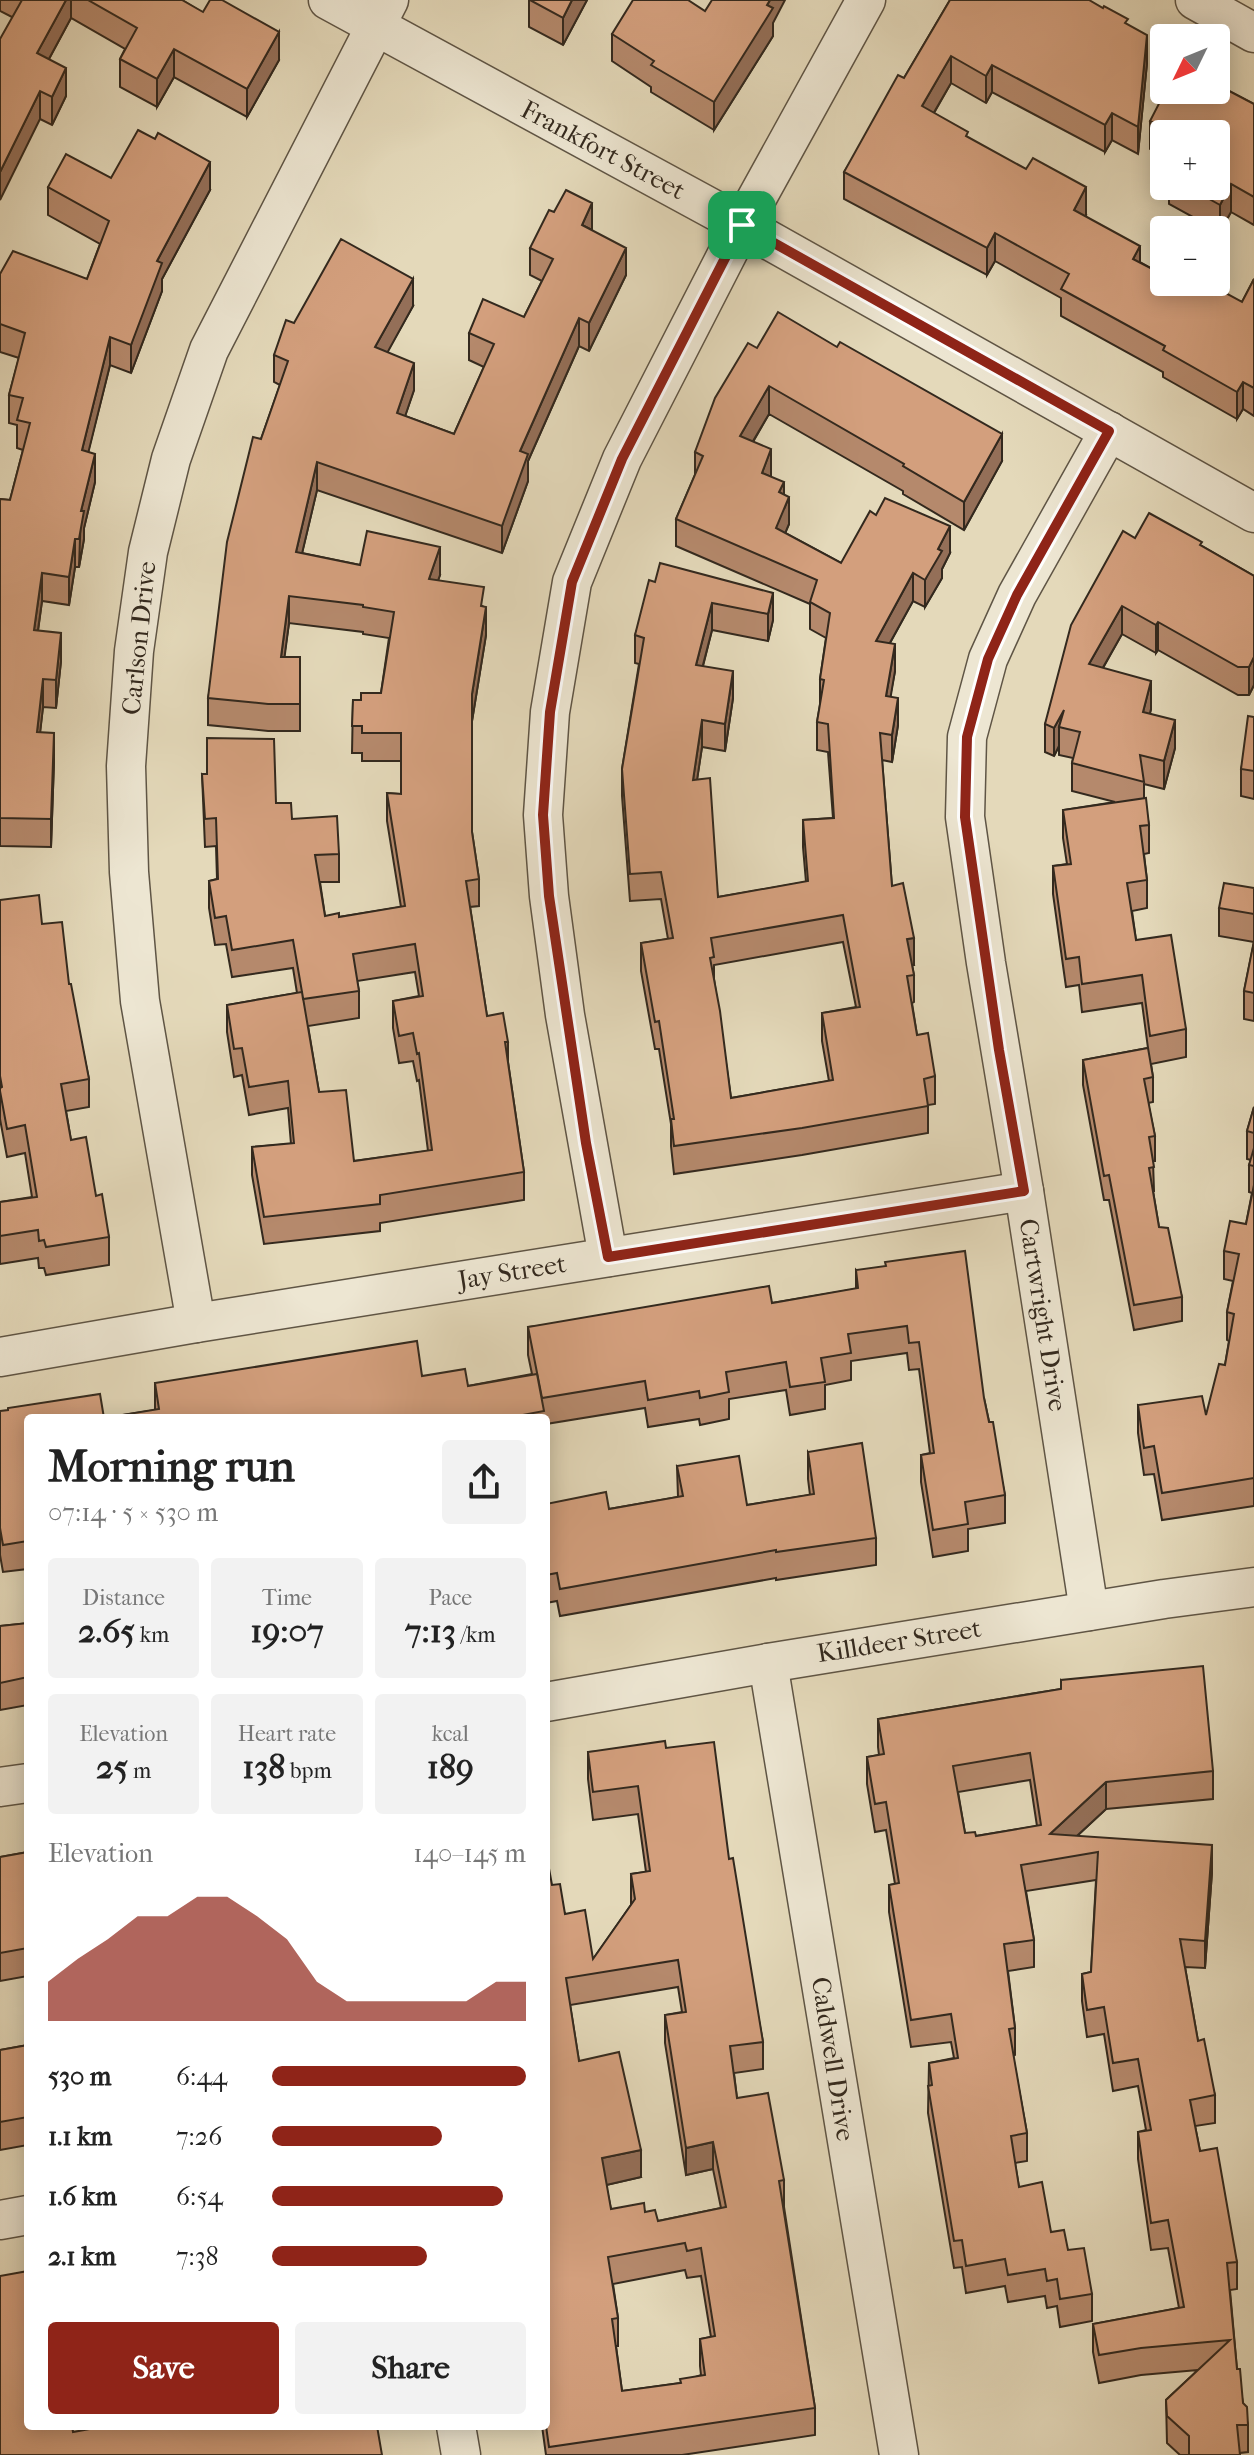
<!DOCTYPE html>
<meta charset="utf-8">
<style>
body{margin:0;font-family:"IM FELL French Canon",serif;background:#f2f2f2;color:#222;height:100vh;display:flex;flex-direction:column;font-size:30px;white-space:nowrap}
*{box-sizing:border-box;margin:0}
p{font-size:26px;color:#767676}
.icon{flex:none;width:44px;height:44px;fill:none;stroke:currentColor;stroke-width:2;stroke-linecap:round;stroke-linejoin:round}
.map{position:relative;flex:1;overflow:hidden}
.sheet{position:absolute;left:24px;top:1414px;width:526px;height:1016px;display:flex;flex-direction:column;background:#fff;border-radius:8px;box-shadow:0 4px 20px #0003}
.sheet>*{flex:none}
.needle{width:52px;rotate:227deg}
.tools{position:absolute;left:1150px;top:24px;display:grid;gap:16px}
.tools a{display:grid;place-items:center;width:80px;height:80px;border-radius:8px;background:#fff;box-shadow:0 4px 20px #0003;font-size:40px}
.pin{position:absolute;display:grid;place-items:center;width:68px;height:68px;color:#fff;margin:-34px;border-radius:16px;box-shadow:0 4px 12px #0006}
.round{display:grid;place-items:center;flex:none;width:84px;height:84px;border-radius:8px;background:#f2f2f2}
.headline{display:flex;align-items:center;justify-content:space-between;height:136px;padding:0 24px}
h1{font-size:44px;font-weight:800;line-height:60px}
.stats{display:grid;grid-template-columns:repeat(3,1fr);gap:12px;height:136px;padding:8px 24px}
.stats div{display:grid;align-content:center;border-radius:8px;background:#f2f2f2;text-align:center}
.stats b{font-size:34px;font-weight:800}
.stats small{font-size:22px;font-weight:400}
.stats p{font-size:22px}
.chart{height:224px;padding:16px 24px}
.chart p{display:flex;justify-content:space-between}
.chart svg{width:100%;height:144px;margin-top:8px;fill:#8f2418;opacity:.7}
.button{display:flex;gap:16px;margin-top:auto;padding:16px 24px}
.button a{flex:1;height:92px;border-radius:8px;background:#8f2418;color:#fff;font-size:32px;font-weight:800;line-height:92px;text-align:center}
.button a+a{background:#f2f2f2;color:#222}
ul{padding:0 24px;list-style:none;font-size:26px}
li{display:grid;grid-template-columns:128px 96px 1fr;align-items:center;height:60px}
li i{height:20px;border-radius:10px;background:#8f2418}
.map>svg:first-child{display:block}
</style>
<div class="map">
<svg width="1254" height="2455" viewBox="0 0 1254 2455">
<rect width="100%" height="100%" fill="#e4d9ba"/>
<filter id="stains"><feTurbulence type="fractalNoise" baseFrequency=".0025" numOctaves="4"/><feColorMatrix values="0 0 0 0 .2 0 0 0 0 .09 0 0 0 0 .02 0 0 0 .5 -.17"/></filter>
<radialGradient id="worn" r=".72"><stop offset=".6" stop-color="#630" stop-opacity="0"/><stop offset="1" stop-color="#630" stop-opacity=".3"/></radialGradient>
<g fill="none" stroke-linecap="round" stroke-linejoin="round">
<defs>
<g id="minor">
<path d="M 328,0 L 742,225 L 1254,513"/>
<path d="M 1195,0 L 1254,33"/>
<path d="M 608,1257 L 565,1015 L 549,896 L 543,815 L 550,712 L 572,582 L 622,459 L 742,225 L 866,0"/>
<path d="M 196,1323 L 140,1001 L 129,872 L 126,766 L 134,651 L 148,552 L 171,459 L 209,350 L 389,0"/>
<path d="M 0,1357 L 196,1323 L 1024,1191"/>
<path d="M 1089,1611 L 1024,1191 L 986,963 L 965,817 L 967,737 L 988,659 L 1017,595 L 1109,431"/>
<path d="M 768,1663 L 899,2455"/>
<path d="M 546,1702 L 768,1663 L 1164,1599 L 1254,1587"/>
<path d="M 0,1787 L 28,1783"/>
<path d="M 0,2220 L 28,2215"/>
<path d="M 456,2426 L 461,2455"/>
</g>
</defs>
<use href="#minor" stroke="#5f5545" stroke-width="41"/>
<use href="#minor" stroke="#ede6d2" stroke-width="38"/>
</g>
<g fill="#b5896c" stroke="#33291e" stroke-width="2" fill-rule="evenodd">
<path d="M 0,0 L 182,0 L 279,60 L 247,117 L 174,77 L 157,107 L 120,87 L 120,59 L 125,49 L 71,18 L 49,59 L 66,96 L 52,125 L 40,119 L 12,17 L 0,11 Z"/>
<path d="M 529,0 L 587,0 L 563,45 L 529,27 Z"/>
<path d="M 950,0 L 1128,25 L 1147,63 L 1138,154 L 1112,140 L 1105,152 L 992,92 L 986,103 L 951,83 L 934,113 L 968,138 L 1086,215 L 1085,216 L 1140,262 L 1196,293 L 1207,292 L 1242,302 L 1254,279 L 1254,416 L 1243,409 L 1237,419 L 1163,377 L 1163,372 L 1061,316 L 1061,298 L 995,261 L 987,275 L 844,199 L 844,172 L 904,78 Z"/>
<path d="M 705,11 L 773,23 L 773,36 L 714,130 L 651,92 L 651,87 L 612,61 L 612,34 Z"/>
<path d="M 1217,85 L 1254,104 L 1254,225 L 1231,212 L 1220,232 L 1169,204 L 1169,186 L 1216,186 L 1216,134 L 1164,134 L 1164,156 L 1150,149 L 1150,121 Z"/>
<path d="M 111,178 L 210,190 L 162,279 L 162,291 L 131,373 L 110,365 L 88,452 L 95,482 L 84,528 L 84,539 L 79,567 L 75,567 L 69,605 L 42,601 L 38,631 L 61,661 L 56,708 L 43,707 L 40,732 L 54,761 L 51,847 L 0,846 L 0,499 L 10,500 L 23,450 L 17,448 L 17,425 L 9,423 L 9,395 L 19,358 L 0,352 L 0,274 L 87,279 L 100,244 L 48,215 L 48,187 Z"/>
<path d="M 592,230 L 626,275 L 589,351 L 579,346 L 528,461 L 528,481 L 502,553 L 317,490 L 302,553 L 360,565 L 440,575 L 438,580 L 484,607 L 486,635 L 472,721 L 472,832 L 479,879 L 479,906 L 470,907 L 487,1016 L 508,1042 L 508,1062 L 524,1172 L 524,1200 L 380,1223 L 380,1231 L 264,1244 L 252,1175 L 252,1147 L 291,1144 L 288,1108 L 249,1115 L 242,1075 L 234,1077 L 227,1032 L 227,1005 L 297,993 L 293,968 L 232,977 L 226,944 L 215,945 L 209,908 L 209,881 L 217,879 L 216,846 L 205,847 L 202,774 L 276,803 L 292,819 L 339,854 L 339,882 L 320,882 L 325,916 L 339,917 L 401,907 L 387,821 L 387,793 L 401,794 L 401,761 L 362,761 L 362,753 L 352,753 L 353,700 L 361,700 L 381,693 L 389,638 L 363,634 L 363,632 L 289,623 L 284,657 L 300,657 L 300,731 L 268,731 L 208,725 L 208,698 L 261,439 L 280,385 L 274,382 L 274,355 L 294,323 L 413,306 L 387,352 L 414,390 L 405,416 L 454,434 L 484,367 L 469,360 L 469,333 L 524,317 L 542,281 L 530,275 L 530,248 ZM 415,972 L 419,996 L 393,1001 L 393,1028 L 399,1063 L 413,1061 L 417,1081 L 419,1080 L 428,1151 L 354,1161 L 319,1092 L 308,1026 L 359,1018 L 359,991 L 357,981 Z"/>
<path d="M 757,348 L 1002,461 L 964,530 L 903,494 L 903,491 L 769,414 L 753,442 L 771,477 L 784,495 L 789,524 L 785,533 L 841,563 L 950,553 L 942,569 L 942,578 L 925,607 L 913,601 L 890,643 L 895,671 L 890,697 L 898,725 L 892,762 L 882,760 L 892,886 L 914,965 L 912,965 L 914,975 L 914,1002 L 912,1003 L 917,1035 L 935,1076 L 935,1104 L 928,1105 L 928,1133 L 802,1155 L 674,1174 L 671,1146 L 671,1124 L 659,1049 L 655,1049 L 641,971 L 641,943 L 668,939 L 661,899 L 630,901 L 622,796 L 622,769 L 639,664 L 635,663 L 635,635 L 655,582 L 773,593 L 773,620 L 768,641 L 712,630 L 703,666 L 733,698 L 725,751 L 702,747 L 697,779 L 718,897 L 806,882 L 803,847 L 803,820 L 833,818 L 828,752 L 817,750 L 817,722 L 820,705 L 820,679 L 826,638 L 810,629 L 810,604 L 676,546 L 676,519 L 695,475 L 695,452 ZM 843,942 L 856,1007 L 822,1013 L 822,1041 L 829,1081 L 731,1098 L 714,979 L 714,965 Z"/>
<path d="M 1135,538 L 1202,546 L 1254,576 L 1254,685 L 1249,695 L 1238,695 L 1158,650 L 1156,653 L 1122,634 L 1103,668 L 1151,709 L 1150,713 L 1175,748 L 1164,789 L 1144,784 L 1144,798 L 1149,825 L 1149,853 L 1144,854 L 1147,880 L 1147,908 L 1132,911 L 1136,940 L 1186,1029 L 1186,1057 L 1151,1064 L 1153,1077 L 1153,1102 L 1148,1103 L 1155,1136 L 1155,1161 L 1153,1161 L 1154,1191 L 1153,1191 L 1159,1227 L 1182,1297 L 1182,1321 L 1134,1330 L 1109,1200 L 1104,1200 L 1083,1085 L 1083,1060 L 1148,1048 L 1142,1003 L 1082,1012 L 1079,985 L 1066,987 L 1053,894 L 1053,866 L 1067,864 L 1063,838 L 1063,810 L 1115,802 L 1072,791 L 1072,763 L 1073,758 L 1059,755 L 1059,746 L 1054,756 L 1045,752 L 1045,724 Z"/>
<path d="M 1254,717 L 1254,799 L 1241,796 L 1241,769 Z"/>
<path d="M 1254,888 L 1254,1021 L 1244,1019 L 1244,991 L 1254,942 L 1219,936 L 1219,908 Z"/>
<path d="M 0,900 L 42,924 L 69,984 L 89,1079 L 89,1107 L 66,1111 L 71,1140 L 96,1196 L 109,1237 L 109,1265 L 46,1275 L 44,1268 L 39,1268 L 38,1258 L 0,1264 L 0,1202 L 32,1197 L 25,1153 L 7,1157 L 0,1119 Z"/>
<path d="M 1254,1107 L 1254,1506 L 1162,1520 L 1154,1474 L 1144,1475 L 1138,1433 L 1138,1405 L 1206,1415 L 1225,1365 L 1229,1341 L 1227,1340 L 1227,1312 L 1233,1281 L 1224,1279 L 1224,1251 L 1246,1224 L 1252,1193 L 1249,1192 L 1249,1165 L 1251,1160 L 1247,1159 L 1247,1131 Z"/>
<path d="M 856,1270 L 984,1398 L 1005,1495 L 1005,1523 L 968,1529 L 968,1551 L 933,1557 L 921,1482 L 921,1455 L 930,1453 L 919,1369 L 909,1370 L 907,1353 L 851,1361 L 851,1380 L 825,1385 L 825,1409 L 790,1415 L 786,1390 L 729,1399 L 729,1419 L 700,1425 L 699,1419 L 648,1427 L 645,1408 L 546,1424 L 546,1418 L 28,1418 L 28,1599 L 28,1569 L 3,1572 L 0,1555 L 0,1411 L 104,1418 L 155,1410 L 155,1383 L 422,1376 L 468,1386 L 532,1374 L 528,1355 L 528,1327 L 772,1303 L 856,1289 Z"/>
<path d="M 808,1452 L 876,1538 L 876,1565 L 776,1580 L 776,1578 L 560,1616 L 557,1601 L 546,1603 L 546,1504 L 609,1509 L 678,1497 L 677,1466 L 747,1505 L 810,1495 L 808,1479 Z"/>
<path d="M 28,1623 L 28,1705 L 0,1710 L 0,1626 Z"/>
<path d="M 1061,1680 L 1213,1771 L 1213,1799 L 1106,1809 L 1077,1836 L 1212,1872 L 1205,1968 L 1185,1967 L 1198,2041 L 1215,2095 L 1215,2123 L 1195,2126 L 1200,2151 L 1237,2262 L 1237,2289 L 1230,2290 L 1237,2369 L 1243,2403 L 1248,2425 L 1248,2452 L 1240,2453 L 1240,2455 L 1180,2455 L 1167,2443 L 1166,2400 L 1198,2370 L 1141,2375 L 1099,2383 L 1093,2352 L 1093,2324 L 1179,2308 L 1168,2248 L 1151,2250 L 1138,2159 L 1138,2132 L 1146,2130 L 1138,2086 L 1113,2091 L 1104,2034 L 1087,2037 L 1082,2001 L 1082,1974 L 1091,1972 L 1096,1880 L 1026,1891 L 1034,1940 L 1034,1967 L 1008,1971 L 1015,2028 L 1015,2055 L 1013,2056 L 1027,2133 L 1027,2161 L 1015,2163 L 1019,2187 L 1051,2232 L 1068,2250 L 1092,2294 L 1092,2321 L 1060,2327 L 1057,2306 L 1047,2308 L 1045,2296 L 1008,2302 L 1005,2286 L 966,2293 L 962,2267 L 954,2268 L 928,2113 L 929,2063 L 954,2058 L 951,2042 L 911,2047 L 889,1912 L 889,1885 L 895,1884 L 886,1830 L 875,1832 L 867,1784 L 867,1757 L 879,1755 L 878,1747 L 878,1719 L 1061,1689 ZM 1030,1780 L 1037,1826 L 976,1836 L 965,1833 L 958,1792 Z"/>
<path d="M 666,1748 L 729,1859 L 763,2042 L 763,2069 L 734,2073 L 737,2098 L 784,2180 L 784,2207 L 815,2408 L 815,2435 L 682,2455 L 546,2455 L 542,2426 L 546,2426 L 552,1885 L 565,1914 L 593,1959 L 631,1905 L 631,1874 L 646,1872 L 638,1814 L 593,1820 L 588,1779 L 588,1752 ZM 678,1987 L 682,2012 L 665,2015 L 665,2043 L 686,2175 L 713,2169 L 721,2208 L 658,2221 L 645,2212 L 611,2209 L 606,2185 L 641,2177 L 579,2061 L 570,2005 ZM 685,2270 L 687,2278 L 701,2276 L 711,2337 L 700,2339 L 700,2366 L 701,2375 L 680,2383 L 622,2391 L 616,2346 L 618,2346 L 618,2318 L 613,2284 Z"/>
<path d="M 28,1852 L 28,1976 L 0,1981 L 0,1857 Z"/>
<path d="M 28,2045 L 28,2145 L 0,2150 L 0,2050 Z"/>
</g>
<g fill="#946f58" stroke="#33291e" stroke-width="2">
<path d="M 66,0 L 71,0 L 71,18 L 37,81 L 37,53 Z"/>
<path d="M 572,0 L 587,0 L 563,45 L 563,18 Z"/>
<path d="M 770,0 L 785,0 L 773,23 L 773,36 L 714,130 L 714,102 Z"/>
<path d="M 279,32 L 279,60 L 247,117 L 247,89 Z"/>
<path d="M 1147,35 L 1147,63 L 1138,154 L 1138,127 Z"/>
<path d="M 174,49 L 174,77 L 157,107 L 157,79 Z"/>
<path d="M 951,56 L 951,83 L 922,133 L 922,106 Z"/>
<path d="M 992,65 L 992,92 L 986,103 L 986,76 Z"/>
<path d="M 66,68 L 66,96 L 52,125 L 52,97 Z"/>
<path d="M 40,91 L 40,119 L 0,200 L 0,172 Z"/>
<path d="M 1112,113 L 1112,140 L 1105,152 L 1105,125 Z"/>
<path d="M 210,162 L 210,190 L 162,279 L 162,291 L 131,373 L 131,345 L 157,261 Z"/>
<path d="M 1231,184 L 1231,212 L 1220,232 L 1220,205 Z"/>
<path d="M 1086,187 L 1086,215 L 1074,237 L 1074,210 Z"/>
<path d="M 592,203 L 592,230 L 582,225 Z"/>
<path d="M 995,233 L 995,261 L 987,275 L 987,248 Z"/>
<path d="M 1140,246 L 1140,273 L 1133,259 Z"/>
<path d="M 626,248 L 626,275 L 589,351 L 589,323 Z"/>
<path d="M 413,279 L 413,306 L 375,375 L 375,347 Z"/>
<path d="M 579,318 L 579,346 L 528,461 L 528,481 L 502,553 L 502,526 L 520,451 Z"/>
<path d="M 110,337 L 110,365 L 82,478 L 82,450 Z"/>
<path d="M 414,363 L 414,390 L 397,440 L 397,413 Z"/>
<path d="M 1243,382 L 1243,409 L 1237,419 L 1237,392 Z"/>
<path d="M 769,386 L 769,414 L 740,463 L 740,436 Z"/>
<path d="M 1002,434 L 1002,461 L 964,530 L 964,502 Z"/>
<path d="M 771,449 L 771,477 L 762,473 Z"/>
<path d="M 95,454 L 95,482 L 84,528 L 84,539 L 79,567 L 81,511 Z"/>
<path d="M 317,462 L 317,490 L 296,579 L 296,552 Z"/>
<path d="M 784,482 L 784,509 L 789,497 L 789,524 L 776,555 L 776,528 L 779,492 Z"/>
<path d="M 950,526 L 950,553 L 942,569 L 942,578 L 925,607 L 925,580 L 938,549 Z"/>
<path d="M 75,539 L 75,567 L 69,605 L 69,577 Z"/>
<path d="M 440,547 L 440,575 L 429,606 L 429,579 Z"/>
<path d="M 42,573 L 42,601 L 34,658 L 34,630 Z"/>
<path d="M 913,573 L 913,601 L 876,668 L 876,641 Z"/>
<path d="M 773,593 L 773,620 L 768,641 L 768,614 Z"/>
<path d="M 289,596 L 289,623 L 281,684 L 281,657 Z"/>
<path d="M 712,603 L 712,630 L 696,692 L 696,665 Z"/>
<path d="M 1122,606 L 1122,634 L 1089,692 L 1089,664 Z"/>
<path d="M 486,607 L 486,635 L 472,721 L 472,694 Z"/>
<path d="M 1158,622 L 1158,650 L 1156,653 L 1156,625 Z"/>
<path d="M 61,633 L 61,661 L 56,708 L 56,680 Z"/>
<path d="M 895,644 L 895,671 L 886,724 L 886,696 Z"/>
<path d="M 1254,657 L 1254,685 L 1249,695 L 1249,667 Z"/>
<path d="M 733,671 L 733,698 L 725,751 L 725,724 Z"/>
<path d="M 43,679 L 43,707 L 37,760 L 37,732 Z"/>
<path d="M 1151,681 L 1151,709 L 1143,740 L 1143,712 Z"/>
<path d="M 898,698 L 898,725 L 892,762 L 892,735 Z"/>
<path d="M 1064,710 L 1059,727 L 1059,746 L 1054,756 L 1054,728 Z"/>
<path d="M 702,720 L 702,747 L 693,807 L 693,780 Z"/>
<path d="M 1175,720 L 1175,748 L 1164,789 L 1164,761 Z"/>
<path d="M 54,733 L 54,761 L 51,847 L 51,819 Z"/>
<path d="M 914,938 L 914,965 L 907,967 L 907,939 Z"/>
<path d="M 1106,1782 L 1106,1809 L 1052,1859 L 1050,1834 Z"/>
<path d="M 1212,1845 L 1212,1872 L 1205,1968 L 1205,1941 Z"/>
<path d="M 713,2142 L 713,2169 L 686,2175 L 686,2148 Z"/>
<path d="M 641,2150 L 641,2177 L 602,2186 L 602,2158 Z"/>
</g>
<g fill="#d39f7d" stroke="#33291e" stroke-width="2" fill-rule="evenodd">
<path d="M 22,0 L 66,0 L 37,53 L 66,68 L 52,97 L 40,91 L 0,172 L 0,39 Z"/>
<path d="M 88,0 L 182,0 L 203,12 L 210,0 L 222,0 L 279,32 L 247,89 L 174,49 L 157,79 L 120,59 L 137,28 Z"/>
<path d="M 530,0 L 572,0 L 563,18 Z"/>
<path d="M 633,0 L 688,0 L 705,11 L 712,0 L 770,0 L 767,5 L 773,8 L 714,102 L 651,65 L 654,61 L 612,34 Z"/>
<path d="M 950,0 L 1089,0 L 1103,8 L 1104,6 L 1128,19 L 1125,23 L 1147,35 L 1138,127 L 1112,113 L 1105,125 L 992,65 L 986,76 L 951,56 L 922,106 L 968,132 L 966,136 L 1026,169 L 1033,158 L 1086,187 L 1074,210 L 1140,246 L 1133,259 L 1164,275 L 1164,282 L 1176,282 L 1196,293 L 1199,287 L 1207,292 L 1211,285 L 1242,302 L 1254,279 L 1254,388 L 1243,382 L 1237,392 L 1163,350 L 1165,346 L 1061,289 L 1069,274 L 995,233 L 987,248 L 844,172 L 898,75 L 904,78 Z"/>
<path d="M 1216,84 L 1254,104 L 1254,197 L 1231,184 L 1220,205 L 1186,186 L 1216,186 L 1216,134 L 1174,134 L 1150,121 L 1166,90 L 1216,90 Z"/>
<path d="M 138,130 L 155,139 L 158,133 L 210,162 L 157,261 L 162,263 L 131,345 L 110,337 L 82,450 L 95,454 L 81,511 L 84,511 L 79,539 L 75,539 L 69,577 L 42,573 L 34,630 L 61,633 L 56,680 L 43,679 L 37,732 L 54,733 L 51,819 L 0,818 L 0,499 L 10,500 L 30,423 L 17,420 L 23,398 L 9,395 L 25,333 L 0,324 L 0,274 L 13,251 L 87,279 L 109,221 L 48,187 L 66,154 L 111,178 Z"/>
<path d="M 566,190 L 592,203 L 582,225 L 626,248 L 589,323 L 579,318 L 520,451 L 528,454 L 502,526 L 317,462 L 296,552 L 360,565 L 367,531 L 440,547 L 429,579 L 484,587 L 481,606 L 486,607 L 472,694 L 472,832 L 479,879 L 466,881 L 487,1016 L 503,1013 L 508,1042 L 505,1042 L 524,1172 L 380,1195 L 380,1204 L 264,1217 L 252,1147 L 294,1143 L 288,1081 L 249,1087 L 242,1048 L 234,1049 L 227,1005 L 302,992 L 293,940 L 232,950 L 226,916 L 215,918 L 209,881 L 218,879 L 216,818 L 205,819 L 202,774 L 207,774 L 207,738 L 274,739 L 276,803 L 291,803 L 292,819 L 337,816 L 339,854 L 315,855 L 325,916 L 339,913 L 339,917 L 405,906 L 387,793 L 401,794 L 401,733 L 362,733 L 362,726 L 352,726 L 353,700 L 361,700 L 361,693 L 381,693 L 394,612 L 363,607 L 363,605 L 289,596 L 281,657 L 300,657 L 300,704 L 268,704 L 208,698 L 227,542 L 253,437 L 261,439 L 288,361 L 274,355 L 286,320 L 294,323 L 341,239 L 413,279 L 375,347 L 414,363 L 397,413 L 454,434 L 494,344 L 469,333 L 483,299 L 524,317 L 553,259 L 530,248 L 549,210 L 554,212 ZM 415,944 L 423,996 L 393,1001 L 399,1036 L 413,1033 L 417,1054 L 419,1053 L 432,1150 L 354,1161 L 346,1090 L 319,1092 L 302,992 L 303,999 L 359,991 L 353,954 Z"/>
<path d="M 778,312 L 837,347 L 840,342 L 1002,434 L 964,502 L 903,466 L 904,464 L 769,386 L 740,436 L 771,449 L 762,473 L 784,482 L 779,492 L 789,497 L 776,528 L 841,563 L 870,511 L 876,515 L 885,498 L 950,526 L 938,549 L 942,551 L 925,580 L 913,573 L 876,641 L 895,644 L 886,696 L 898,698 L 892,735 L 880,733 L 892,886 L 903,883 L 914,938 L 907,939 L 914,975 L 907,976 L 917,1035 L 928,1033 L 935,1076 L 924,1079 L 928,1106 L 802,1128 L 674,1146 L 671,1119 L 674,1119 L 659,1021 L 655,1022 L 641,943 L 673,938 L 661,872 L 630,874 L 622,769 L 644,638 L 635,635 L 649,580 L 655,582 L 660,563 L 773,593 L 768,614 L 712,603 L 696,665 L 733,671 L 725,724 L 702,720 L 693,780 L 710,778 L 718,897 L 808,881 L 803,820 L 834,818 L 828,724 L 817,722 L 824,680 L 820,679 L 830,613 L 810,602 L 817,580 L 676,519 L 703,456 L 695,452 L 715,398 L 748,343 L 757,348 ZM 843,915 L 860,1007 L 822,1013 L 833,1080 L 731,1098 L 720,1011 L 710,958 L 714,957 L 711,938 Z"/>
<path d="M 1149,513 L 1202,542 L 1200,545 L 1254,576 L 1254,657 L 1249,667 L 1238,667 L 1158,622 L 1156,625 L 1122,606 L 1089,664 L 1151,681 L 1143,712 L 1175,720 L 1164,761 L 1140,755 L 1144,782 L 1072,763 L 1080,732 L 1059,727 L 1064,710 L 1054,728 L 1045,724 L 1071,625 L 1123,531 L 1135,538 Z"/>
<path d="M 1248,716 L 1254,717 L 1254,771 L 1241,769 Z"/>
<path d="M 1146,798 L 1149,825 L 1140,826 L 1147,880 L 1127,883 L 1136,940 L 1171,935 L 1186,1029 L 1150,1036 L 1142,975 L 1082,984 L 1079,957 L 1066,959 L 1053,866 L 1071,864 L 1063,810 Z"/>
<path d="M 1224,883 L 1254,888 L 1254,914 L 1219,908 Z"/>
<path d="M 39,895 L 42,924 L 62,922 L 69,984 L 71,984 L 89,1079 L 61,1084 L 71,1140 L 86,1137 L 96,1196 L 102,1194 L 109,1237 L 46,1247 L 44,1240 L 39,1241 L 38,1230 L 0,1236 L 0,1202 L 37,1197 L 25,1125 L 7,1129 L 0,1091 L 0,1088 L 2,1087 L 0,1076 L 0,900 Z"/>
<path d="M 1254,941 L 1254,993 L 1244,991 Z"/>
<path d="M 1148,1048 L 1153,1077 L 1144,1079 L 1155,1136 L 1149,1137 L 1154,1167 L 1149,1168 L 1159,1227 L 1168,1228 L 1182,1297 L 1134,1305 L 1109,1175 L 1104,1176 L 1083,1060 Z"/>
<path d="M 1254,1107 L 1254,1133 L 1247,1131 Z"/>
<path d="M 1254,1148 L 1254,1166 L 1249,1165 Z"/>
<path d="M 1254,1185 L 1254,1478 L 1162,1493 L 1154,1446 L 1144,1448 L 1138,1405 L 1202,1396 L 1206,1415 L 1219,1364 L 1225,1365 L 1234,1314 L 1227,1312 L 1239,1254 L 1224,1251 L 1230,1221 L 1246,1224 Z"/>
<path d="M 965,1251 L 984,1398 L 989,1422 L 993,1422 L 1005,1495 L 965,1502 L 968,1524 L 933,1530 L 921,1455 L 934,1453 L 919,1342 L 909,1343 L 907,1326 L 848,1334 L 851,1353 L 821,1358 L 825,1382 L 790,1387 L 786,1362 L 726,1372 L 729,1392 L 700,1398 L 699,1391 L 648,1400 L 645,1381 L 542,1398 L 528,1327 L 769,1286 L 772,1303 L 858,1288 L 856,1270 L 886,1266 L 885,1262 Z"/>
<path d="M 417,1341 L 422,1376 L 465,1369 L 468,1386 L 537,1374 L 544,1411 L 507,1418 L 28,1418 L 28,1541 L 3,1545 L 0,1528 L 0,1411 L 8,1410 L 8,1408 L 100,1394 L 104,1418 L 159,1409 L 155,1383 Z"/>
<path d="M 862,1443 L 876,1538 L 776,1552 L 776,1550 L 560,1589 L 557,1573 L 546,1575 L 546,1504 L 606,1492 L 609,1509 L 683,1496 L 677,1466 L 739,1456 L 747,1505 L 814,1494 L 808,1452 Z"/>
<path d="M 28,1623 L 28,1677 L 0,1683 L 0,1626 Z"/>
<path d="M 1203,1666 L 1213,1771 L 1106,1782 L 1050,1834 L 1212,1845 L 1205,1941 L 1180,1939 L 1198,2041 L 1204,2039 L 1215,2095 L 1190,2100 L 1200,2151 L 1217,2148 L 1237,2262 L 1227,2263 L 1237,2369 L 1240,2369 L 1243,2403 L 1247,2407 L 1248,2425 L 1237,2425 L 1240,2455 L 1189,2455 L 1189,2436 L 1167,2416 L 1166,2400 L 1230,2340 L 1141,2348 L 1099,2355 L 1093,2324 L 1184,2307 L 1168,2220 L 1151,2223 L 1138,2132 L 1151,2130 L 1138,2059 L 1113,2063 L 1104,2007 L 1087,2010 L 1082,1974 L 1091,1972 L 1098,1852 L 1021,1865 L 1034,1940 L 1004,1944 L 1015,2028 L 1009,2029 L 1027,2133 L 1011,2136 L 1019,2187 L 1042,2182 L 1051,2232 L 1064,2230 L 1068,2250 L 1084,2248 L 1092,2294 L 1060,2299 L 1057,2279 L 1047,2281 L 1045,2269 L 1008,2275 L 1005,2259 L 966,2266 L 962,2240 L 954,2241 L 928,2086 L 932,2085 L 929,2063 L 958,2058 L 951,2014 L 911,2020 L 889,1885 L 899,1883 L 886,1802 L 875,1804 L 867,1757 L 884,1754 L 878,1719 L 1061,1689 L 1061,1680 ZM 1030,1753 L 1041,1825 L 976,1836 L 975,1832 L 965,1833 L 953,1766 Z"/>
<path d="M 665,1741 L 666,1748 L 714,1742 L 729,1859 L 733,1858 L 763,2042 L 730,2046 L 737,2098 L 768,2093 L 784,2180 L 779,2181 L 815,2408 L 549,2447 L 546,2426 L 546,1852 L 552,1885 L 560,1884 L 565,1914 L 585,1910 L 593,1959 L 635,1899 L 631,1874 L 650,1871 L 638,1786 L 593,1792 L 588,1752 ZM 678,1960 L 686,2012 L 665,2015 L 686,2148 L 713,2142 L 726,2207 L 658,2221 L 655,2210 L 645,2212 L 644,2203 L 611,2209 L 602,2158 L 641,2150 L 619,2052 L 579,2061 L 566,1978 ZM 685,2243 L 687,2251 L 701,2248 L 715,2336 L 700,2339 L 705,2375 L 680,2379 L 681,2383 L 622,2391 L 612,2319 L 618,2318 L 608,2257 Z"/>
<path d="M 28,1852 L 28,1948 L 0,1953 L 0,1857 Z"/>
<path d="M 28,2045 L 28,2117 L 0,2122 L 0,2050 Z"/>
<path d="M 28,2271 L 28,2426 L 72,2426 L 73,2432 L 106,2426 L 377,2426 L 382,2455 L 0,2455 L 0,2276 Z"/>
</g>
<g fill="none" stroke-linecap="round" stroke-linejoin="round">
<defs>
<path id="route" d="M 742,225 L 1109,431 L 1017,595 L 988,659 L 967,737 L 965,817 L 999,1050 L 1024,1191 L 608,1257 L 586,1143 L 549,896 L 543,815 L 550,712 L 572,582 L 622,459 Z"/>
</defs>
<use href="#route" stroke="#fff" stroke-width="16"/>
<use href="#route" stroke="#8f2418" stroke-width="10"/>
</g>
<g text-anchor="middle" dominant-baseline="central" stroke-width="7" stroke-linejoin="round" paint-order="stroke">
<g font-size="26" fill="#33291e" stroke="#ede6d2">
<text transform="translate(603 150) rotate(28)">Frankfort Street</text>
<text transform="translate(139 638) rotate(-84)">Carlson Drive</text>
<text transform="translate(512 1272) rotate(-9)">Jay Street</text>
<text transform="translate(1043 1315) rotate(81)">Cartwright Drive</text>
<text transform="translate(899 1641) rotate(-9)">Killdeer Street</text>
<text transform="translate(833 2059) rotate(81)">Caldwell Drive</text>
</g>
</g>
<rect width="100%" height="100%" filter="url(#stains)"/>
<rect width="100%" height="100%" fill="url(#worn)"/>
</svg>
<div class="tools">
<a><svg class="needle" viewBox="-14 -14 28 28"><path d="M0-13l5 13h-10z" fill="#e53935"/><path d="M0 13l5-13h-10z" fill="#767676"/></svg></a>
<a>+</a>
<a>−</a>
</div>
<div class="pin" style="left:742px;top:225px;background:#1e9e55"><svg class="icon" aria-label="arrive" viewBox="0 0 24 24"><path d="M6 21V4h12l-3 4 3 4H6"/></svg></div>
<section class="sheet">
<div class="headline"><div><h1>Morning run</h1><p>07:14 · 5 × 530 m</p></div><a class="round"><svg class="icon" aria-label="share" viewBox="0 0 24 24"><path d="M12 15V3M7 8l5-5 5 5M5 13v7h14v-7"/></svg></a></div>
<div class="stats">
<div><p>Distance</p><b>2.65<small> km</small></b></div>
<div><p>Time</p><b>19:07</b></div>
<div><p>Pace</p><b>7:13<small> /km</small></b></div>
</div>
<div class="stats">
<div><p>Elevation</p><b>25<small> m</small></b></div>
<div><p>Heart rate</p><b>138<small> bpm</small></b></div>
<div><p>kcal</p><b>189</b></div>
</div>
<div class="chart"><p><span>Elevation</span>140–145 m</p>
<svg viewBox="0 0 160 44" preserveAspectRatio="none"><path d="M0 44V32L10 25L20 19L30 12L40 12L50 6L60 6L70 12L80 19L90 32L100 38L110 38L120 38L130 38L140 38L150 32L160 32V44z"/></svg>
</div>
<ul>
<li><b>530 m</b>6:44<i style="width:100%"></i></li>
<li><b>1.1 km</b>7:26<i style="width:67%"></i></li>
<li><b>1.6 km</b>6:54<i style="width:91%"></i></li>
<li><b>2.1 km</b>7:38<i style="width:61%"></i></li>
</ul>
<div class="button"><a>Save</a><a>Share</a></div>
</section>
</div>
